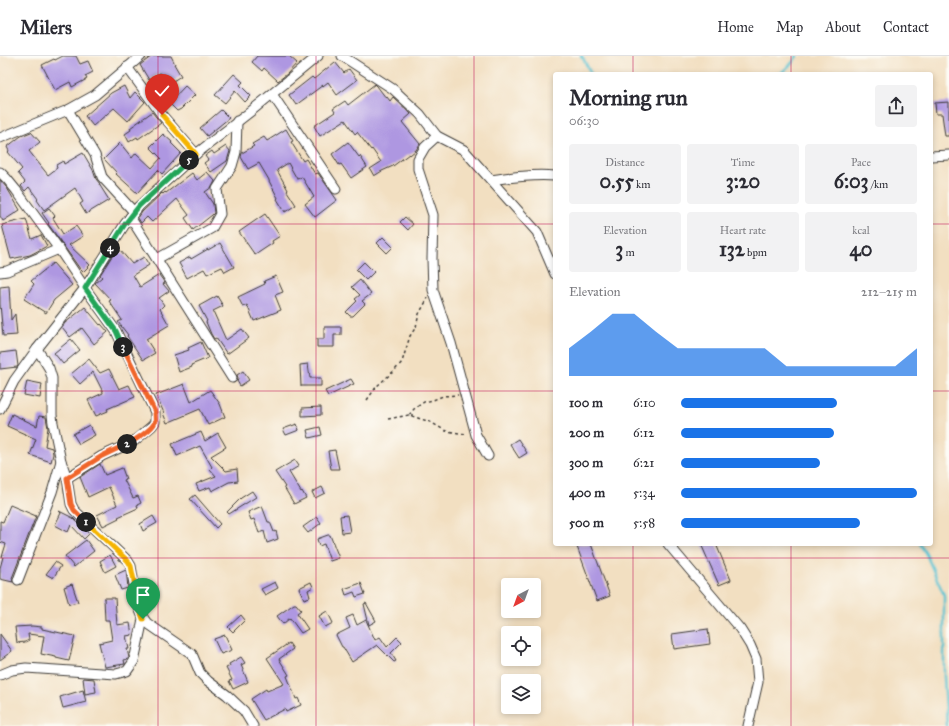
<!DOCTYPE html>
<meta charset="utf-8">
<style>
body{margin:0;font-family:"IM FELL Great Primer",serif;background:#f2f2f3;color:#2b2b33;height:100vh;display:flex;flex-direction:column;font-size:15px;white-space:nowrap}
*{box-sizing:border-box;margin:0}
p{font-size:13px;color:#7c7c81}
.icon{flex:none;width:22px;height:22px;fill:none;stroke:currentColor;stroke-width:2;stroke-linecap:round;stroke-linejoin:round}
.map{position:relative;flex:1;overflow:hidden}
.details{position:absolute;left:553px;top:16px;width:380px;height:474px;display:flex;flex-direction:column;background:#fff;border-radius:4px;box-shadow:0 2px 6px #0003}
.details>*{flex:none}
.needle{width:26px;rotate:221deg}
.fabs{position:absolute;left:501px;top:522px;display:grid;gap:8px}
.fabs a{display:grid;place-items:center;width:40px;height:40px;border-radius:4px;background:#fff;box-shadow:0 2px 6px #0003;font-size:20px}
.pin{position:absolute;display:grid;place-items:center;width:34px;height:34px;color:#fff;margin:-41px -17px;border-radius:50% 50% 50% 0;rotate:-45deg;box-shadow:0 0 4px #0007}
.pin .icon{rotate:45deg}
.km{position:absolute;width:20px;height:20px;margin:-10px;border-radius:50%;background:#222;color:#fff;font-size:11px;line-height:20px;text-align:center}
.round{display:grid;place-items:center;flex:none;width:42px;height:42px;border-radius:4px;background:#f2f2f3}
.headline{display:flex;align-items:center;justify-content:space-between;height:68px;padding:0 16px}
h1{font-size:22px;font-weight:700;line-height:30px}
.metrics{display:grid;grid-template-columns:repeat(3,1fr);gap:6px;height:68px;padding:4px 16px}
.metrics div{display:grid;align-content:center;border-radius:4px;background:#f2f2f3;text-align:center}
.metrics b{font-size:20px;font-weight:700}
.metrics small{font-size:11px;font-weight:400}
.metrics p{font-size:11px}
.chart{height:112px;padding:8px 16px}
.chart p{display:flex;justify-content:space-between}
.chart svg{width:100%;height:72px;margin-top:4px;fill:#1a73e8;opacity:.7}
ul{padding:0 16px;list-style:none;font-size:13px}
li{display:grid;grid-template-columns:64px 48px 1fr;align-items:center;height:30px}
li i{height:10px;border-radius:5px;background:#1a73e8}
header{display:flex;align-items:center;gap:24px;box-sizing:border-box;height:56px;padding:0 20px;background:#fff;border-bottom:1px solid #e1e1e2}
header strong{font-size:19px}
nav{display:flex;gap:22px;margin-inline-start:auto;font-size:14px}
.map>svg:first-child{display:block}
</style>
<header>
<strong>Milers</strong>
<nav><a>Home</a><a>Map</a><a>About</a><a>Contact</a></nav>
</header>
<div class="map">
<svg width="949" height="670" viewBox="0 0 949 670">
<rect width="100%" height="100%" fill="#fdfcf7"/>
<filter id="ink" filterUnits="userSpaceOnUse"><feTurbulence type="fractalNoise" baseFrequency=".025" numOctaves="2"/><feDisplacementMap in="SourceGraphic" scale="8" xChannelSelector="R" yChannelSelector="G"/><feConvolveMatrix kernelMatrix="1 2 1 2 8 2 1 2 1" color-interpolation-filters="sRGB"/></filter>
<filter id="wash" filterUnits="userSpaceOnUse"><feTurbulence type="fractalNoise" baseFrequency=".012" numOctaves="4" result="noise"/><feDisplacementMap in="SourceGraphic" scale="16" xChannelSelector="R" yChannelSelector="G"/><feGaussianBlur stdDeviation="0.9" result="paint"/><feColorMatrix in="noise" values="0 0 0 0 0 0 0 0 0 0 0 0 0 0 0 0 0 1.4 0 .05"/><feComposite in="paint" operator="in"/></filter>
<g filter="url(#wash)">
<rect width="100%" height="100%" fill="#f2dfc1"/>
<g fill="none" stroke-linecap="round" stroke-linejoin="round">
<g stroke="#58c3d2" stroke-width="2.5">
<path d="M 581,0 L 583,2 L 591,18"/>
<path d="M 780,18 L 792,7 L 797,0"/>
<path d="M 920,488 L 926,498 L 944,539 L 944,621 L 947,670"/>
</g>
</g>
<g id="blocks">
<g fill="#ae97e1">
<path d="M 63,0 L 76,0 L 80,8 L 88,5 L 93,16 L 85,20 L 87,23 L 72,31 L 70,26 L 55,34 L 42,9 L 54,3 L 55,4 Z"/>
<path d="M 152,0 L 171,0 L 175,8 L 174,8 L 181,20 L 168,28 L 160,17 L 149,24 L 140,9 Z"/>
<path d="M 257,0 L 289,0 L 297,7 L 287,18 L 278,25 L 264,12 L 262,15 L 252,6 Z"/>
<path d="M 335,6 L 344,17 L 349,13 L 357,24 L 337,39 L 328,26 L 323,30 L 323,29 L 296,49 L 289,39 L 312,21 L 314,23 Z"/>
<path d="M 234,18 L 243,26 L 240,29 L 251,40 L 245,46 L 235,35 L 225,47 L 215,39 Z"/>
<path d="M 375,28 L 377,30 L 386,42 L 387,41 L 390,45 L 393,41 L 411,58 L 402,66 L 420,88 L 416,94 L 410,99 L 409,98 L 393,110 L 382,115 L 374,120 L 370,113 L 381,106 L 372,93 L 371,94 L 357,76 L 355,78 L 345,64 L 320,80 L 314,70 L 335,56 L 333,53 L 345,45 L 348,49 Z"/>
<path d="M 124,30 L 130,42 L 135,36 L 145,46 L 128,65 L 114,52 L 93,70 L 85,60 L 111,37 Z"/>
<path d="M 185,30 L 195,39 L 181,53 L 177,55 L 169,47 Z"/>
<path d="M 949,46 L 949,80 L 945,80 L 942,58 L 936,58 L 935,47 Z"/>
<path d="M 221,54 L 229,62 L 207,80 L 200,72 Z"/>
<path d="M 152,56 L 161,67 L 138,83 L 137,81 L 129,86 L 125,78 L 131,74 L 130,72 Z"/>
<path d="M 286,73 L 293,85 L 291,86 L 303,105 L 306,103 L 315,118 L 318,117 L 337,144 L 315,161 L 305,148 L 314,141 L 302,121 L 297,123 L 288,107 L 277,114 L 288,134 L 287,135 L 296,149 L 285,156 L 277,143 L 278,142 L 269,125 L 269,124 L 259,107 L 248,113 L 241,101 L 242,97 L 254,90 L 252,88 L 264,81 L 267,85 Z"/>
<path d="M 31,76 L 40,86 L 29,95 L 48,119 L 57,112 L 56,109 L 63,105 L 64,108 L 83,97 L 93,114 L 96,123 L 100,128 L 99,128 L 109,144 L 86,158 L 80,148 L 83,146 L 75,132 L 44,154 L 37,144 L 38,143 L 29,131 L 25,135 L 21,130 L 25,126 L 18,117 L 22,113 L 8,96 L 9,95 L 7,91 L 21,80 Z"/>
<path d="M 163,78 L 172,86 L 171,87 L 181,97 L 162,118 L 158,114 L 137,137 L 116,118 L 117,117 L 104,103 L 120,87 L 132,102 L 136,97 L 152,112 L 161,102 L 150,91 Z"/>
<path d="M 348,86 L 359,101 L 360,100 L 367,111 L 351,122 L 341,108 L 339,109 L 332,98 Z"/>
<path d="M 226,90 L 230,95 L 227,105 L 211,116 L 204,107 L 208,104 L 205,100 L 212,95 L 214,98 Z"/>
<path d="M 207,116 L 215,125 L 212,131 L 205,136 L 213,148 L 214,157 L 212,159 L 193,174 L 185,162 L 189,159 L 177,143 L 152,166 L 147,161 L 141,167 L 138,162 L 142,156 L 162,137 L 163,138 L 165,136 L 166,137 L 192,117 L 197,124 Z"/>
<path d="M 0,124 L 7,132 L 20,154 L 3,165 L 0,160 Z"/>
<path d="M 49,152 L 55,160 L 53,162 L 63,178 L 76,170 L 83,180 L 69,189 L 90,209 L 83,216 L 80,213 L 51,172 L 48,168 L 49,167 L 42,157 Z"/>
<path d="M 265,158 L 280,180 L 272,185 L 273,187 L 255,199 L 239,176 Z"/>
<path d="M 405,161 L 413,168 L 408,174 L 400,166 Z"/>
<path d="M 26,163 L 32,183 L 41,179 L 47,190 L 30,199 L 11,203 L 2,169 Z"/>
<path d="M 383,181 L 393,191 L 387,197 L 377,187 Z"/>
<path d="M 220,187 L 234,211 L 225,216 L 222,211 L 207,218 L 204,213 L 187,222 L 179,207 L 190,201 L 191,203 L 208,193 L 208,194 Z"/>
<path d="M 120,194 L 132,208 L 144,201 L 149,209 L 133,219 L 140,231 L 159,219 L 165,227 L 163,228 L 169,235 L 159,242 L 164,249 L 160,253 L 169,269 L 146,283 L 155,297 L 143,304 L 127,280 L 128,279 L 118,266 L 122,264 L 109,245 L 111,244 L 95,227 L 102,221 L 100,219 L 112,200 Z"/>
<path d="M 364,206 L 374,216 L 366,224 L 356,214 Z"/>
<path d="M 53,207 L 72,229 L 54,244 L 46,257 L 24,243 L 34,228 L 31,225 Z"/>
<path d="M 276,220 L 283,236 L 275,239 L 281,254 L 254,265 L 247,249 L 243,251 L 238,241 L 265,228 L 264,225 Z"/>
<path d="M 360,224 L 371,238 L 362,245 L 365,248 L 353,260 L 350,260 L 346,256 L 357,245 L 355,243 L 360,239 L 352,231 Z"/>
<path d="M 9,230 L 11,264 L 15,258 L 17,279 L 3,280 L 0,248 L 0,231 Z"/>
<path d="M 217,240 L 223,250 L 213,255 L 226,284 L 242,273 L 249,282 L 227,298 L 216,282 L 214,283 L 211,278 L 206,266 L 207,265 L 199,250 Z"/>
<path d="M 85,251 L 100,269 L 101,268 L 108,276 L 94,288 L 82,272 L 70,281 L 62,271 L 65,267 Z"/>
<path d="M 324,271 L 341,271 L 341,279 L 334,279 L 334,291 L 317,291 L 317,283 L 324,283 Z"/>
<path d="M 71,283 L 80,294 L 63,308 L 54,297 Z"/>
<path d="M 201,286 L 208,302 L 191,309 L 192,311 L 179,316 L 174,299 L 189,294 L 188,292 Z"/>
<path d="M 16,295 L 18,310 L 17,311 L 0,313 L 0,297 Z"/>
<path d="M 89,303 L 100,317 L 109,313 L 119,333 L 129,329 L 135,341 L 107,353 L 108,355 L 96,360 L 88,344 L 103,337 L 103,336 L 93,316 L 80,328 L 71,318 Z"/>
<path d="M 308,308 L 310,322 L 321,322 L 321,330 L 301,330 L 300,309 Z"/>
<path d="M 243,315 L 249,324 L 240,330 L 237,325 L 238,322 L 237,319 Z"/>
<path d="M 351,323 L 354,328 L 328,340 L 325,335 Z"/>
<path d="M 27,325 L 42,328 L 40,342 L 24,339 Z"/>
<path d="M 184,328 L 191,346 L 210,334 L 220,348 L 225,361 L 208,369 L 200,353 L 167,367 L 163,357 L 164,357 L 156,339 Z"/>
<path d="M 321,351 L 321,359 L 302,360 L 302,352 Z"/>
<path d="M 12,358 L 37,370 L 39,360 L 46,361 L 48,372 L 45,390 L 52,392 L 53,398 L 51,406 L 30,399 L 36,383 L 7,370 Z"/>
<path d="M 297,368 L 299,374 L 286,379 L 283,373 Z"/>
<path d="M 89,369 L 95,379 L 79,388 L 73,378 Z"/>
<path d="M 320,371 L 322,379 L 309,382 L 307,374 Z"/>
<path d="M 201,376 L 205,385 L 218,377 L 226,391 L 211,400 L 226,415 L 237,413 L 238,425 L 229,426 L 212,435 L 210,431 L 199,435 L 196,428 L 216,420 L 210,413 L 212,411 L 200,390 L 177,400 L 172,388 Z"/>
<path d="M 518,383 L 527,397 L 519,402 L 510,388 Z"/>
<path d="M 335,394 L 339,413 L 331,413 L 328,395 Z"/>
<path d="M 295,404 L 299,410 L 289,416 L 301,436 L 302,435 L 306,442 L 294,448 L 284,431 L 285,431 L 275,416 Z"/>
<path d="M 100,408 L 105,419 L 122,412 L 126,423 L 124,424 L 133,442 L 138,440 L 141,447 L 137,449 L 138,452 L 118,461 L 119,462 L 103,470 L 97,459 L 117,449 L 109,431 L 88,441 L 80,421 Z"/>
<path d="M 322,431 L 325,437 L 315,442 L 312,436 Z"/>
<path d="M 252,435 L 256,441 L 229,458 L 227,456 L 241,442 Z"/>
<path d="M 195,439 L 220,468 L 216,472 L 190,443 Z"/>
<path d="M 10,449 L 36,460 L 12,522 L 13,526 L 0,523 L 0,512 L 3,501 L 2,501 L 6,488 L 0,486 L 0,465 L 3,466 Z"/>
<path d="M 262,450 L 268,466 L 270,466 L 274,476 L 276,475 L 278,483 L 267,487 L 264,475 L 259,477 L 254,463 L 251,464 L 248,456 Z"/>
<path d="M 59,455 L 73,462 L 89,478 L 84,483 L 71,469 L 68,476 L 55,469 L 61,457 Z"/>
<path d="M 347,459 L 350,476 L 342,477 L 340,460 Z"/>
<path d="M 153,460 L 157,467 L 143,475 L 140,468 Z"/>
<path d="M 317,461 L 321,467 L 308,477 L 303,471 Z"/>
<path d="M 328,479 L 330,479 L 339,502 L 330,505 L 324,488 L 319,490 L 317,483 Z"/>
<path d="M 86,484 L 94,495 L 74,511 L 65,500 Z"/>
<path d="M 576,488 L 591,488 L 610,540 L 597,545 Z"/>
<path d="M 701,488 L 716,488 L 731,524 L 719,529 Z"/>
<path d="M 110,499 L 116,510 L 105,516 L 100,505 Z"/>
<path d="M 55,506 L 61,510 L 53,522 L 46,518 Z"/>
<path d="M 126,514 L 128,532 L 121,534 L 115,519 Z"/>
<path d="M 275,526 L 278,532 L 265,539 L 261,533 Z"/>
<path d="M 311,526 L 313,531 L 308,534 L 310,541 L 304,543 L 299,532 Z"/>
<path d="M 361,527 L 365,538 L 356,541 L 354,536 L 346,539 L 344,533 Z"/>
<path d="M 72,528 L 78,546 L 69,548 L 64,531 Z"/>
<path d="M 104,542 L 115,542 L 117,569 L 130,567 L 132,579 L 126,580 L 129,593 L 127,593 L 129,602 L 128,603 L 124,604 L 125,608 L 105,611 L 99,587 L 112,584 L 109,564 L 105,564 Z"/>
<path d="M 366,547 L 376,565 L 369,569 L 364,548 Z"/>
<path d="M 294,548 L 296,548 L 301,554 L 297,557 L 308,573 L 301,577 L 290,562 L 283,568 L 277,560 Z"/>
<path d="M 327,555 L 333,567 L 325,571 L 319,560 Z"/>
<path d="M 241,559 L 245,564 L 233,576 L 228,571 Z"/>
<path d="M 353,559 L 357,569 L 366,564 L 375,584 L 380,581 L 387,591 L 397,581 L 402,586 L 391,597 L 396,605 L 394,606 L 377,589 L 352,606 L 343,591 L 342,591 L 336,579 L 350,572 L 346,562 Z"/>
<path d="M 32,570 L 42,571 L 42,573 L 75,580 L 69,605 L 56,602 L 56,601 L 41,598 L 44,580 L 28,578 L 29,584 L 25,586 L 17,587 L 15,571 Z"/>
<path d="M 708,573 L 710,588 L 674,593 L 672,578 Z"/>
<path d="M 0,578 L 12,595 L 0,604 Z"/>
<path d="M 225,579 L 232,594 L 221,598 L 214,583 Z"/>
<path d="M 289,587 L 293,593 L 279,603 L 289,619 L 287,620 L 296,643 L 298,642 L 301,649 L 286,656 L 285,653 L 264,664 L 251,643 L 266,633 L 267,635 L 284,628 L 267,602 Z"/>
<path d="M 241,601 L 245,607 L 241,609 L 248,626 L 233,633 L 229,625 L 232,624 L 226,612 L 230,610 L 229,608 Z"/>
<path d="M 83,622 L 94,623 L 96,636 L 85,638 Z"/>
<path d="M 83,634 L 86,646 L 63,652 L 60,641 Z"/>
</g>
</g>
</g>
<g filter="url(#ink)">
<use href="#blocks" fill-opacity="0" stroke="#3c3935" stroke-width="1"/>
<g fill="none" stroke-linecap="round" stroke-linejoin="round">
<defs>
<g id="minor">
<path d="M 342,0 L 393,33 L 420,58 L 437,80 L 464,94 L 537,176 L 555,218"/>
<path d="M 127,11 L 162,59 L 196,98"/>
<path d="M 272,38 L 336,133"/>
<path d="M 68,54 L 95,99 L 102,121 L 134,156"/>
<path d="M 437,80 L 425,91 L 418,103 L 418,113 L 433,159 L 432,203 L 433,234 L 451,287 L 476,379 L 488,400"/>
<path d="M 0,82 L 68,54 L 95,39 L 141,0"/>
<path d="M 931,100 L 949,99"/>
<path d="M 0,116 L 7,123 L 16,134 L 59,193 L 85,232 L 116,275 L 155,356 L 155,366 L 152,370 L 133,386 L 102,400 L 67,422"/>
<path d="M 491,124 C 512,121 534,118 555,120"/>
<path d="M 130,161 L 232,322"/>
<path d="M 157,203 L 212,172 L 220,158 L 217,133 L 232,110 L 236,96 L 237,65"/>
<path d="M 0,216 L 7,215 L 59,193"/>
<path d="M 37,293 L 49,312 L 52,322 L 52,359 L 53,367 L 61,405 L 67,422 L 71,448 L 74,454 L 128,505 L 131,510 C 134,526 136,555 147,567 L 192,598 L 200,617 L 208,625 L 227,639 L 244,655 L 253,670"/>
<path d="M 0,353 L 14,325 L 37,293 L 85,232 L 125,168 L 139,150 L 196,98 L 250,56 L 318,0"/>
<path d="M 668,488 L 740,573 L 750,589 L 756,603 L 758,626 L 748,670"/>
<path d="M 18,524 L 52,436 L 61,405"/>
<path d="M 0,619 L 12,614 L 26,612 L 116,618 L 127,615 L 134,605 L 143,563"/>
</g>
</defs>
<use href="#minor" stroke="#3c3935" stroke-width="11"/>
<g stroke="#3c3935" stroke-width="1.5" stroke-dasharray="3 3" stroke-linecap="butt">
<path d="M 367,344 L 377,330 L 394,315 L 402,306 L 410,280 L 416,271 L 419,258 L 428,242"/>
<path d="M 409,359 L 414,353 L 424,346 L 433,344 L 443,340 L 458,339"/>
<path d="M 388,363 L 409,359 L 430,366 L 446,375 L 466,378"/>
</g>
<use href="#minor" stroke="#fff" stroke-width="9"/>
</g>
</g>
<g fill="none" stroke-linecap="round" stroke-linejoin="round" filter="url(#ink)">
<defs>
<path id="split-1" d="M 86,466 L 128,505 L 131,510 L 140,554 L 143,563"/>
<path id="split-2" d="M 86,466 L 74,454 L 71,448 L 67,422 L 102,400 L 127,388"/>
<path id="split-3" d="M 123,291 L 155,356 C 155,359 156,363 155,366 C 153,373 134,385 127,388"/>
<path id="split-4" d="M 110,192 L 85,232 L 116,275 L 123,291"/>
<path id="split-5" d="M 110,192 L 125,168 L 139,150 L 189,104"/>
<path id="split-6" d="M 162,59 L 196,98 L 189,104"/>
</defs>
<use href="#split-1" stroke="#fff" stroke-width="8"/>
<use href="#split-2" stroke="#fff" stroke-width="8"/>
<use href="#split-3" stroke="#fff" stroke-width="8"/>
<use href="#split-4" stroke="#fff" stroke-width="8"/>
<use href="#split-5" stroke="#fff" stroke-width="8"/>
<use href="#split-6" stroke="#fff" stroke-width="8"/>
<use href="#split-1" stroke="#f5b400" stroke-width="5"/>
<use href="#split-2" stroke="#f0652b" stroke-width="5"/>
<use href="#split-3" stroke="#f0652b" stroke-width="5"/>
<use href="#split-4" stroke="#22a559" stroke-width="5"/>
<use href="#split-5" stroke="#22a559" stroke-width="5"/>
<use href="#split-6" stroke="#f5b400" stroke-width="5"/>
</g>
<path fill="none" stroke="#c2185b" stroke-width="1" stroke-opacity="0.55" d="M 158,0 L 158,670M 316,0 L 316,670M 474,0 L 474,670M 633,0 L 633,18M 791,0 L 791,18M 0,168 L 555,168M 931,168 L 949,168M 0,335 L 555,335M 931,335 L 949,335M 633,488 L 633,670M 791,488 L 791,670M 0,502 L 949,502"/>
</svg>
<div class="fabs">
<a><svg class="needle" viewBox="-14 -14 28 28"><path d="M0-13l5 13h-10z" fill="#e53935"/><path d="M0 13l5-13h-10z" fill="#7c7c81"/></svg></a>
<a><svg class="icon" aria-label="locate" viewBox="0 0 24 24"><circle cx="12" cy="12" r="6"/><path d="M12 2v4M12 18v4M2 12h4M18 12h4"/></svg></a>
<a><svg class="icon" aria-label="layers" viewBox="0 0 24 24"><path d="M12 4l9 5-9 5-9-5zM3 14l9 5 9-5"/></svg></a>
</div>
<div class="pin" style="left:143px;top:563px;background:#1e9e55"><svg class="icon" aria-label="arrive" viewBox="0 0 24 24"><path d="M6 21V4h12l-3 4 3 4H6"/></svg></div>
<div class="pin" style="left:162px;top:59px;background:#d93025"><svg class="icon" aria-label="check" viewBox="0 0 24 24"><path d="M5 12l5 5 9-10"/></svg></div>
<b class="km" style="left:86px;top:466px">1</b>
<b class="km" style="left:127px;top:388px">2</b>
<b class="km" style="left:123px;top:291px">3</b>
<b class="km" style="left:110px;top:192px">4</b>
<b class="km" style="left:189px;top:104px">5</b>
<section class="details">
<div class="headline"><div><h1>Morning run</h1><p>06:30</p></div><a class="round"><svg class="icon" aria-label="share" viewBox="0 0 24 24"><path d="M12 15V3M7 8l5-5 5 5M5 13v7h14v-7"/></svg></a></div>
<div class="metrics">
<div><p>Distance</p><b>0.55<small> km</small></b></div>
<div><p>Time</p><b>3:20</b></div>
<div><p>Pace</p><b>6:03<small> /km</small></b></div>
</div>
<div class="metrics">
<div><p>Elevation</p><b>3<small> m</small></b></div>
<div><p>Heart rate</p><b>132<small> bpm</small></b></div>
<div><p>kcal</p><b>40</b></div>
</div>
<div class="chart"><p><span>Elevation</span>212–215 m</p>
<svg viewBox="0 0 160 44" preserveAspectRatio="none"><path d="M0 44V27L10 17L20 6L30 6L40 17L50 27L60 27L70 27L80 27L90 27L100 38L110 38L120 38L130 38L140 38L150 38L160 27V44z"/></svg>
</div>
<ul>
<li><b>100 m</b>6:10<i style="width:66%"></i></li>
<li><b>200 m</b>6:12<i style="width:65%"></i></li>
<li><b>300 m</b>6:21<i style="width:59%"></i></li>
<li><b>400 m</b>5:34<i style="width:100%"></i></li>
<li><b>500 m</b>5:58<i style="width:76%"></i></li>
</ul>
</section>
</div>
